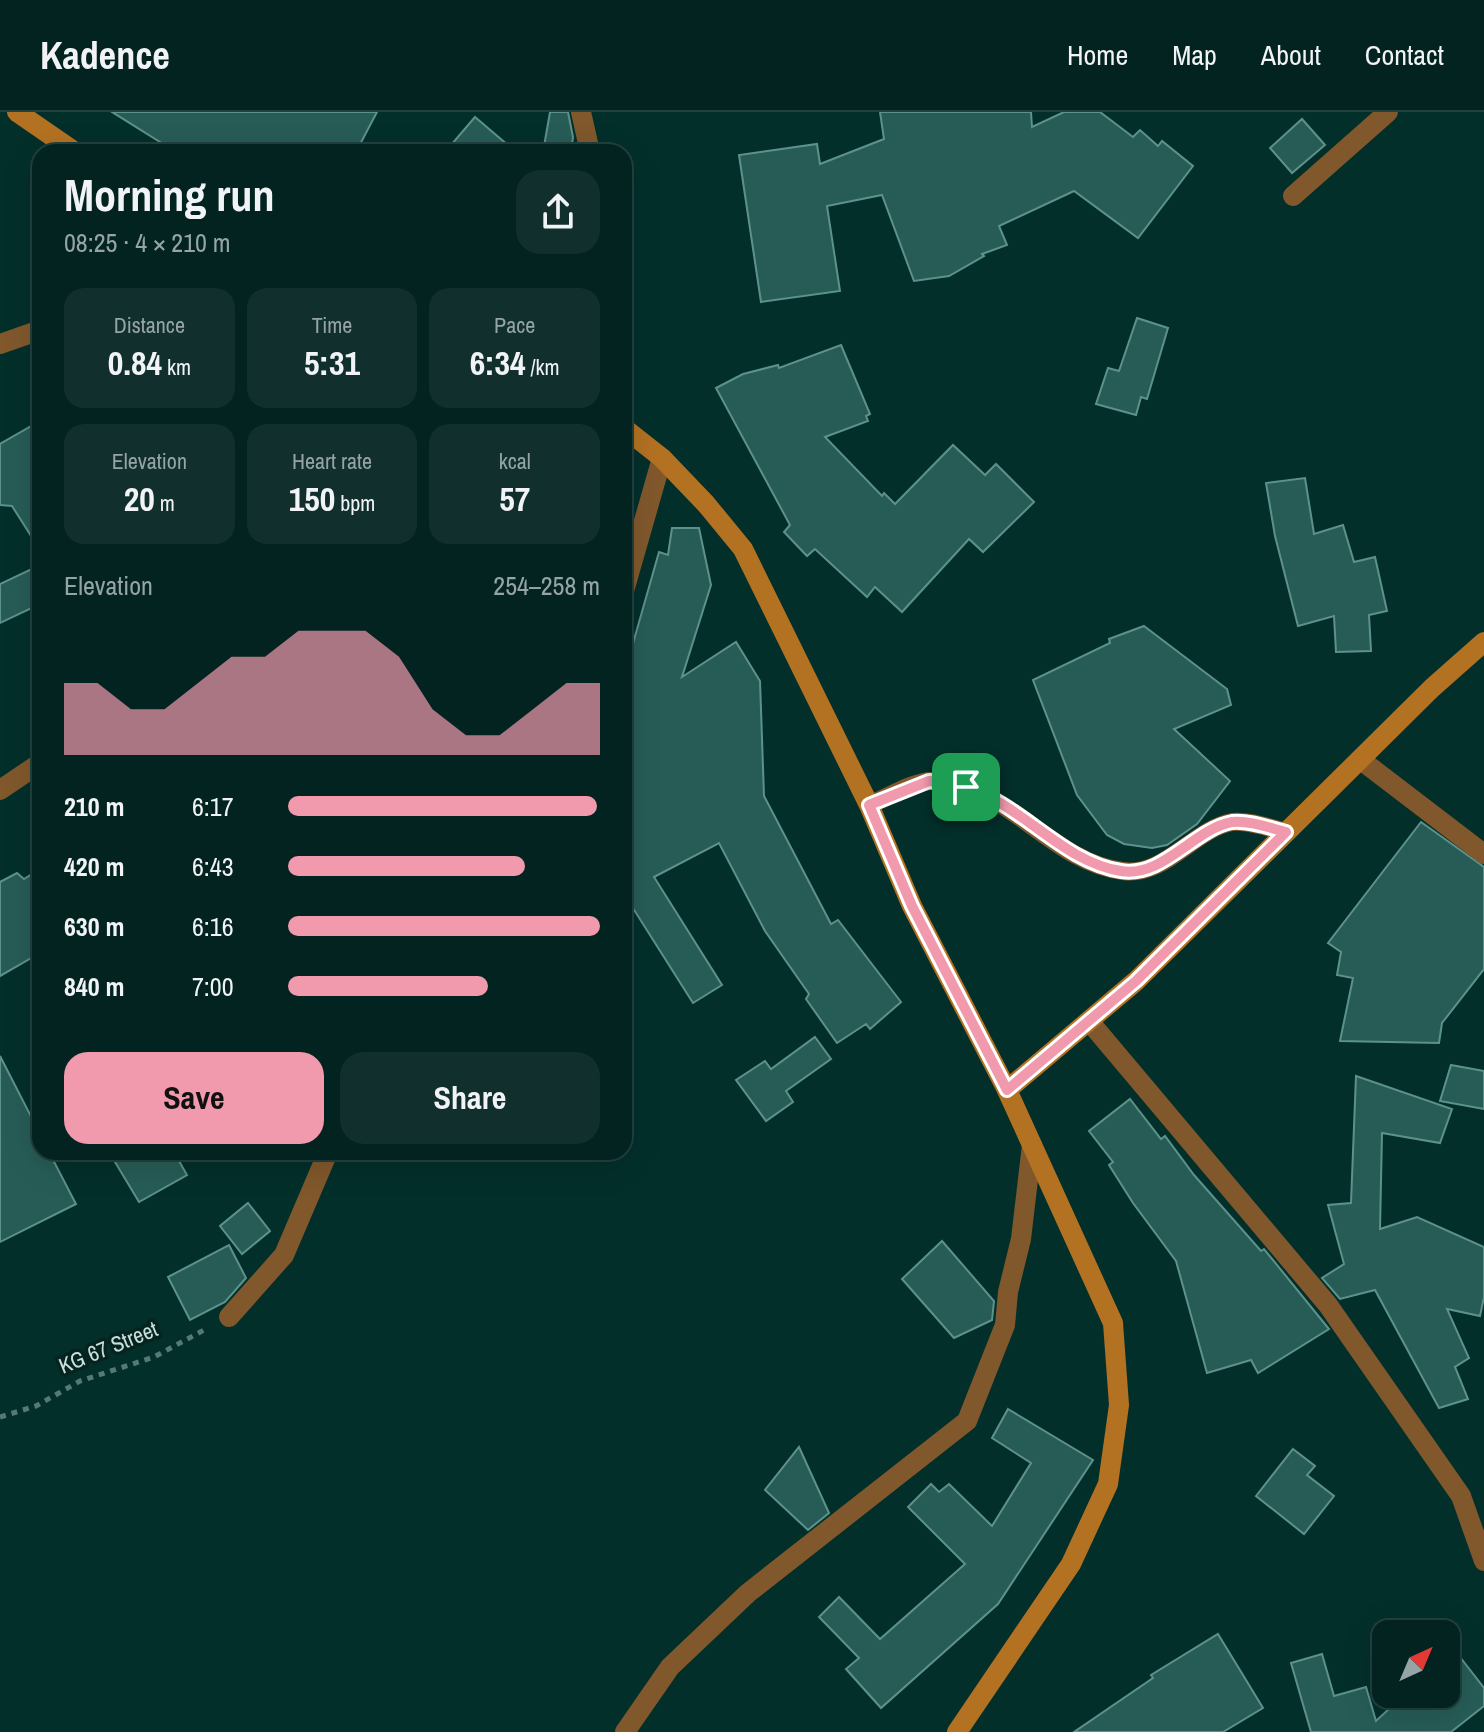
<!DOCTYPE html>
<meta charset="utf-8">
<style>
body{margin:0;font-family:"Archivo Narrow",sans-serif;background:#102f2d;color:#f1f3f6;height:100vh;display:flex;flex-direction:column;font-size:30px;white-space:nowrap}
*{box-sizing:border-box;margin:0}
p{font-size:26px;color:#96a4a5}
.icon{flex:none;width:44px;height:44px;fill:none;stroke:currentColor;stroke-width:2;stroke-linecap:round;stroke-linejoin:round}
.map{position:relative;flex:1;overflow:hidden}
.drawer{position:absolute;left:32px;top:32px;width:600px;height:1016px;display:flex;flex-direction:column;background:#022320;border-radius:24px;box-shadow:0 8px 32px #0002,0 0 0 2px #23403e}
.drawer>*{flex:none}
.needle{width:52px;rotate:44deg}
.tools{position:absolute;left:1372px;top:1508px;display:grid;gap:16px}
.tools a{display:grid;place-items:center;width:88px;height:88px;border-radius:16px;background:#022320;box-shadow:0 8px 32px #0002,0 0 0 2px #23403e;font-size:40px}
.pin{position:absolute;display:grid;place-items:center;width:68px;height:68px;color:#fff;margin:-34px;border-radius:16px;box-shadow:0 4px 12px #0006}
.round{display:grid;place-items:center;flex:none;width:84px;height:84px;border-radius:24px;background:#102f2d}
.head{display:flex;align-items:center;justify-content:space-between;height:136px;padding:0 32px}
h1{font-size:44px;font-weight:800;line-height:60px}
.figures{display:grid;grid-template-columns:repeat(3,1fr);gap:12px;height:136px;padding:8px 32px}
.figures div{display:grid;align-content:center;border-radius:20px;background:#102f2d;text-align:center}
.figures b{font-size:34px;font-weight:800}
.figures small{font-size:22px;font-weight:400}
.figures p{font-size:22px}
.chart{height:224px;padding:16px 32px}
.chart p{display:flex;justify-content:space-between}
.chart svg{width:100%;height:144px;margin-top:8px;fill:#f29aad;opacity:.7}
.cta{display:flex;gap:16px;margin-top:auto;padding:16px 32px}
.cta a{flex:1;height:92px;border-radius:24px;background:#f29aad;color:#111;font-size:32px;font-weight:800;line-height:92px;text-align:center}
.cta a+a{background:#102f2d;color:#f1f3f6}
ul{padding:0 32px;list-style:none;font-size:26px}
li{display:grid;grid-template-columns:128px 96px 1fr;align-items:center;height:60px}
li i{height:20px;border-radius:10px;background:#f29aad}
header{display:flex;align-items:center;gap:48px;box-sizing:border-box;height:112px;padding:0 40px;background:#022320;border-bottom:2px solid #23403e}
header strong{font-size:38px}
nav{display:flex;gap:44px;margin-inline-start:auto;font-size:28px}
.map>svg:first-child{display:block}
</style>
<header>
<strong>Kadence</strong>
<nav><a>Home</a><a>Map</a><a>About</a><a>Contact</a></nav>
</header>
<div class="map">
<svg width="1484" height="1620" viewBox="0 0 1484 1620">
<rect width="100%" height="100%" fill="#032f2b"/>
<g fill="#275c56" stroke="#5d928b" stroke-width="2">
<path d="M 112,0 L 377,0 L 356,40 L 176,40 Z"/>
<path d="M 550,0 L 568,0 L 573,25 L 571,40 L 543,40 Z"/>
<path d="M 880,0 L 1031,0 L 1032,15 L 1064,0 L 1100,0 L 1133,25 L 1140,18 L 1158,34 L 1162,29 L 1193,54 L 1138,126 L 1074,79 L 999,114 L 1007,133 L 982,142 L 984,144 L 949,164 L 914,169 L 882,83 L 827,94 L 840,179 L 761,190 L 739,43 L 817,32 L 820,52 L 884,27 Z"/>
<path d="M 475,5 L 516,40 L 445,40 Z"/>
<path d="M 1302,7 L 1325,33 L 1292,61 L 1270,36 Z"/>
<path d="M 1137,206 L 1168,216 L 1147,287 L 1141,285 L 1136,303 L 1096,292 L 1108,256 L 1119,259 Z"/>
<path d="M 841,233 L 870,302 L 866,304 L 868,309 L 825,325 L 882,384 L 884,381 L 895,392 L 953,333 L 985,363 L 996,352 L 1034,390 L 983,440 L 969,427 L 902,500 L 875,475 L 867,485 L 815,437 L 807,444 L 784,420 L 790,413 L 716,276 L 743,262 L 778,253 L 779,256 Z"/>
<path d="M 40,309 L 40,438 L 12,394 L 0,393 L 0,332 Z"/>
<path d="M 1305,366 L 1314,422 L 1343,413 L 1354,450 L 1375,445 L 1387,499 L 1369,503 L 1371,539 L 1336,540 L 1334,504 L 1298,514 L 1275,424 L 1266,371 Z"/>
<path d="M 672,416 L 699,416 L 711,473 L 682,565 L 736,530 L 760,569 L 764,684 L 831,812 L 838,808 L 901,890 L 870,917 L 866,912 L 837,931 L 806,887 L 809,882 L 765,819 L 719,731 L 654,765 L 722,873 L 693,891 L 624,782 L 624,563 L 659,440 L 668,443 Z"/>
<path d="M 40,453 L 40,492 L 0,511 L 0,472 Z"/>
<path d="M 1144,514 L 1227,577 L 1231,593 L 1174,617 L 1230,669 L 1197,712 L 1167,733 L 1152,736 L 1124,732 L 1107,723 L 1077,683 L 1033,568 L 1110,531 L 1109,527 Z"/>
<path d="M 1421,710 L 1484,755 L 1484,857 L 1442,911 L 1439,931 L 1340,929 L 1353,866 L 1337,863 L 1341,840 L 1328,831 Z"/>
<path d="M 40,757 L 40,841 L 0,864 L 0,770 L 17,761 L 24,767 Z"/>
<path d="M 815,925 L 831,947 L 786,979 L 793,990 L 766,1009 L 736,968 L 765,949 L 771,957 Z"/>
<path d="M 0,944 L 40,1022 L 40,1040 L 49,1040 L 76,1092 L 0,1130 Z"/>
<path d="M 1451,953 L 1484,959 L 1484,997 L 1440,989 Z"/>
<path d="M 1356,964 L 1452,997 L 1440,1031 L 1382,1021 L 1380,1117 L 1417,1105 L 1484,1135 L 1484,1185 L 1480,1204 L 1447,1197 L 1469,1246 L 1455,1255 L 1468,1287 L 1439,1296 L 1375,1178 L 1340,1187 L 1322,1166 L 1344,1152 L 1328,1093 L 1351,1091 Z"/>
<path d="M 1130,987 L 1161,1027 L 1165,1024 L 1194,1063 L 1261,1139 L 1264,1137 L 1329,1217 L 1258,1261 L 1251,1248 L 1207,1261 L 1176,1149 L 1133,1091 L 1109,1053 L 1113,1050 L 1089,1019 Z"/>
<path d="M 109,1040 L 174,1040 L 187,1063 L 139,1090 Z"/>
<path d="M 248,1091 L 270,1119 L 242,1142 L 220,1114 Z"/>
<path d="M 942,1129 L 994,1189 L 992,1208 L 954,1226 L 902,1167 Z"/>
<path d="M 229,1133 L 246,1166 L 225,1190 L 190,1208 L 168,1165 Z"/>
<path d="M 1008,1297 L 1093,1348 L 998,1492 L 881,1596 L 846,1557 L 859,1546 L 819,1505 L 839,1485 L 880,1527 L 965,1452 L 908,1395 L 931,1372 L 939,1380 L 949,1372 L 992,1414 L 1031,1351 L 992,1326 Z"/>
<path d="M 799,1335 L 829,1401 L 808,1418 L 765,1378 Z"/>
<path d="M 1293,1337 L 1315,1354 L 1307,1363 L 1334,1384 L 1304,1422 L 1256,1384 Z"/>
<path d="M 1218,1522 L 1263,1596 L 1223,1620 L 1074,1620 L 1153,1566 L 1151,1563 Z"/>
<path d="M 1446,1527 L 1484,1576 L 1484,1594 L 1451,1620 L 1311,1620 L 1291,1551 L 1322,1542 L 1334,1584 L 1366,1575 L 1376,1609 L 1405,1582 L 1446,1582 Z"/>
</g>
<g fill="none" stroke-linecap="round" stroke-linejoin="round">
<path stroke="#557a76" stroke-width="5" stroke-dasharray="6 6" stroke-linecap="butt" d="M 0,1305 L 36,1294 L 80,1269 L 154,1245 L 204,1218"/>
<path stroke="#81582c" stroke-width="18" d="M 869,693 C 887,686 913,669 932,669 C 1007,670 1051,751 1123,759 C 1165,765 1194,717 1232,710 C 1248,708 1270,716 1286,720"/>
<g stroke="#81582c" stroke-width="20">
<path d="M 581,0 L 590,40"/>
<path d="M 1293,84 L 1388,0"/>
<path d="M 0,232 L 40,218"/>
<path d="M 624,479 L 662,346"/>
<path d="M 1361,648 L 1484,742"/>
<path d="M 0,678 L 40,651"/>
<path d="M 1089,909 L 1328,1193 L 1461,1384 L 1484,1449"/>
<path d="M 229,1205 L 284,1143 L 328,1040"/>
<path d="M 625,1620 L 670,1555 L 748,1481 L 967,1309 L 1005,1213 L 1008,1180 L 1021,1127 L 1032,1033"/>
</g>
<g stroke="#b37122" stroke-width="20">
<path d="M 17,0 L 75,40"/>
<path d="M 624,316 L 662,346 L 706,392 L 743,437 L 869,693 L 912,794 L 1007,978 L 1113,1211 L 1119,1293 L 1108,1372 L 1071,1452 L 957,1620"/>
<path d="M 1007,978 L 1136,869 L 1432,576 L 1484,530"/>
</g>
</g>
<g fill="none" stroke-linecap="round" stroke-linejoin="round">
<defs>
<path id="route" d="M 929,669 C 941,671 954,671 965,675 C 1022,692 1062,750 1121,759 C 1163,766 1194,717 1232,710 C 1248,708 1270,716 1286,720 L 1136,869 L 1007,978 L 912,794 L 869,693 Z"/>
</defs>
<use href="#route" stroke="#fff" stroke-width="16"/>
<use href="#route" stroke="#f29aad" stroke-width="10"/>
</g>
<g text-anchor="middle" dominant-baseline="central" stroke-width="7" stroke-linejoin="round" paint-order="stroke">
<g font-size="22" fill="#c6e1dd" stroke="#072320">
<text transform="translate(108 1235) rotate(-22)">KG 67 Street</text>
</g>
</g>
</svg>
<div class="tools">
<a><svg class="needle" viewBox="-14 -14 28 28"><path d="M0-13l5 13h-10z" fill="#e53935"/><path d="M0 13l5-13h-10z" fill="#96a4a5"/></svg></a>
</div>
<div class="pin" style="left:966px;top:675px;background:#1e9e55"><svg class="icon" aria-label="arrive" viewBox="0 0 24 24"><path d="M6 21V4h12l-3 4 3 4H6"/></svg></div>
<section class="drawer">
<div class="head"><div><h1>Morning run</h1><p>08:25 · 4 × 210 m</p></div><a class="round"><svg class="icon" aria-label="share" viewBox="0 0 24 24"><path d="M12 15V3M7 8l5-5 5 5M5 13v7h14v-7"/></svg></a></div>
<div class="figures">
<div><p>Distance</p><b>0.84<small> km</small></b></div>
<div><p>Time</p><b>5:31</b></div>
<div><p>Pace</p><b>6:34<small> /km</small></b></div>
</div>
<div class="figures">
<div><p>Elevation</p><b>20<small> m</small></b></div>
<div><p>Heart rate</p><b>150<small> bpm</small></b></div>
<div><p>kcal</p><b>57</b></div>
</div>
<div class="chart"><p><span>Elevation</span>254–258 m</p>
<svg viewBox="0 0 160 44" preserveAspectRatio="none"><path d="M0 44V22L10 22L20 30L30 30L40 22L50 14L60 14L70 6L80 6L90 6L100 14L110 30L120 38L130 38L140 30L150 22L160 22V44z"/></svg>
</div>
<ul>
<li><b>210 m</b>6:17<i style="width:99%"></i></li>
<li><b>420 m</b>6:43<i style="width:76%"></i></li>
<li><b>630 m</b>6:16<i style="width:100%"></i></li>
<li><b>840 m</b>7:00<i style="width:64%"></i></li>
</ul>
<div class="cta"><a>Save</a><a>Share</a></div>
</section>
</div>
